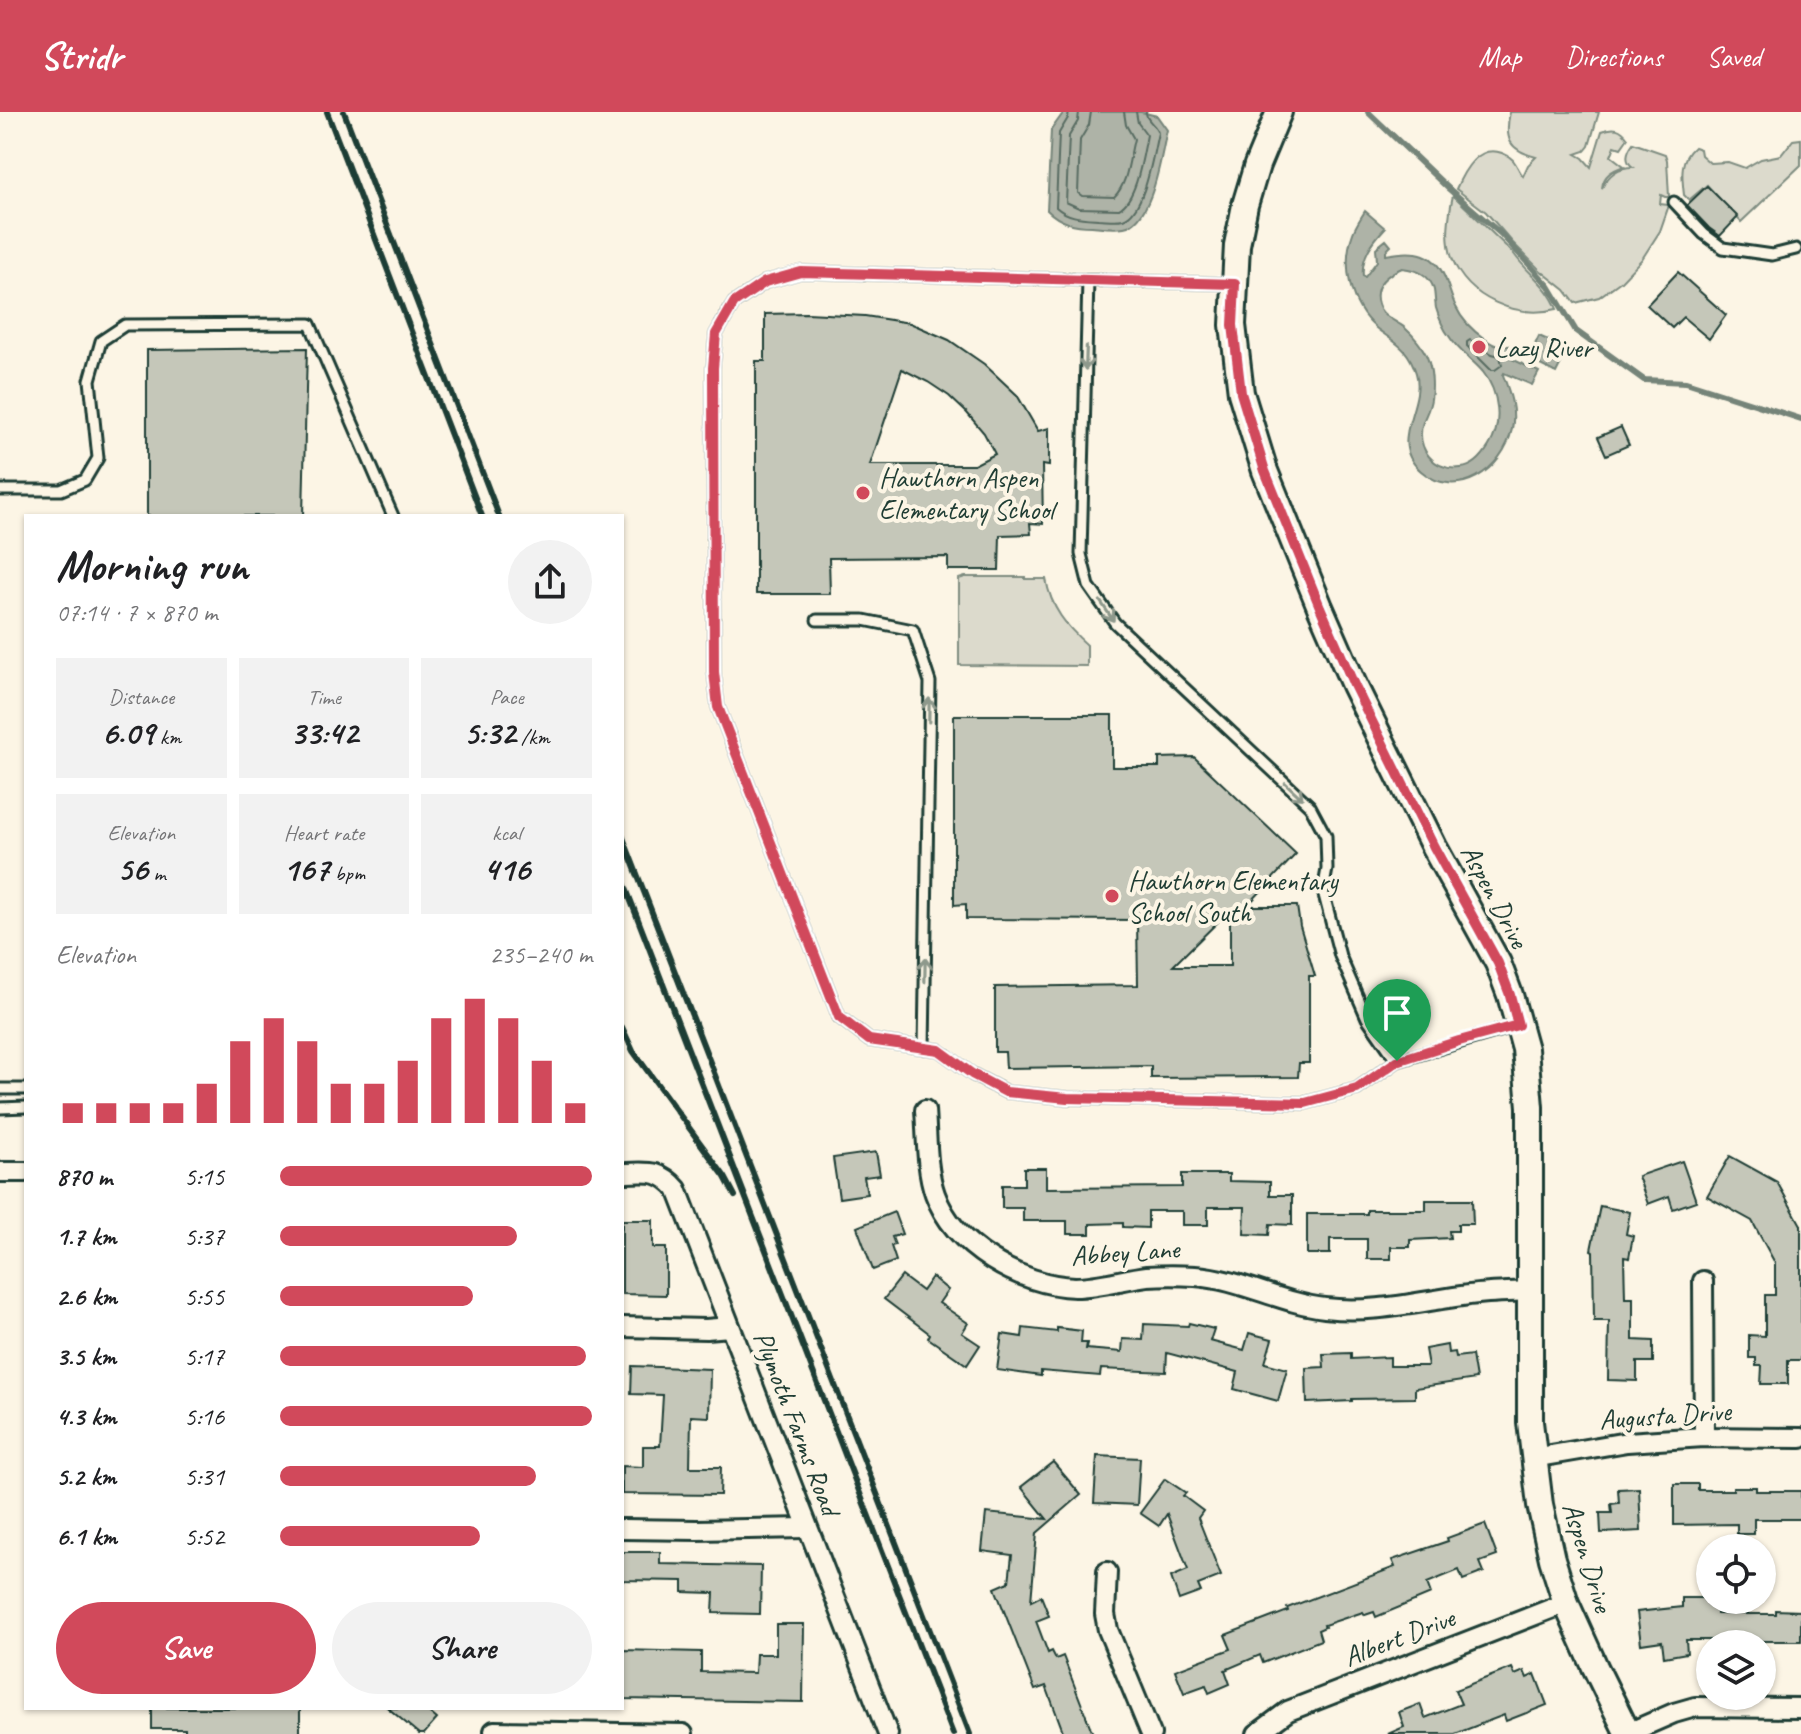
<!DOCTYPE html>
<meta charset="utf-8">
<style>
body{margin:0;font-family:Caveat,sans-serif;background:#f2f2f2;color:#202124;height:100vh;display:flex;flex-direction:column;font-size:30px;white-space:nowrap}
*{box-sizing:border-box;margin:0}
p{font-size:26px;color:#757577}
.icon{flex:none;width:44px;height:44px;fill:none;stroke:currentColor;stroke-width:2;stroke-linecap:round;stroke-linejoin:round}
.map{position:relative;flex:1;overflow:hidden}
.side{position:absolute;left:24px;top:402px;width:600px;height:1196px;display:flex;flex-direction:column;background:#fff;border-radius:0px;box-shadow:0 2px 6px #0004}
.side>*{flex:none}
.fabs{position:absolute;left:1696px;top:1422px;display:grid;gap:16px}
.fabs a{display:grid;place-items:center;width:80px;height:80px;border-radius:50%;background:#fff;box-shadow:0 2px 6px #0004;font-size:40px}
.pin{position:absolute;display:grid;place-items:center;width:68px;height:68px;color:#fff;margin:-82px -34px;border-radius:50% 50% 50% 0;rotate:-45deg;box-shadow:0 0 8px #0007}
.pin .icon{rotate:45deg}
.round{display:grid;place-items:center;flex:none;width:84px;height:84px;border-radius:42px;background:#f2f2f2}
.headline{display:flex;align-items:center;justify-content:space-between;height:136px;padding:0 32px}
h1{font-size:44px;font-weight:800;line-height:60px}
.figures{display:grid;grid-template-columns:repeat(3,1fr);gap:12px;height:136px;padding:8px 32px}
.figures div{display:grid;align-content:center;border-radius:0px;background:#f2f2f2;text-align:center}
.figures b{font-size:34px;font-weight:800}
.figures small{font-size:22px;font-weight:400}
.figures p{font-size:22px}
.chart{height:224px;padding:16px 32px}
.chart p{display:flex;justify-content:space-between}
.chart svg{width:100%;height:144px;margin-top:8px;stroke:#d1495b;stroke-width:6}
.action{display:flex;gap:16px;margin-top:auto;padding:16px 32px}
.action a{flex:1;height:92px;border-radius:48px;background:#d1495b;color:#fff;font-size:32px;font-weight:800;line-height:92px;text-align:center}
.action a+a{background:#f2f2f2;color:#202124}
ul{padding:0 32px;list-style:none;font-size:26px}
li{display:grid;grid-template-columns:128px 96px 1fr;align-items:center;height:60px}
li i{height:20px;border-radius:10px;background:#d1495b}
header{display:flex;align-items:center;gap:48px;box-sizing:border-box;height:112px;padding:0 40px;background:#d1495b;color:#fff}
header strong{font-size:38px}
nav{display:flex;gap:44px;margin-inline-start:auto;font-size:28px}
.map>svg:first-child{display:block}
</style>
<header>
<strong>Stridr</strong>
<nav><a>Map</a><a>Directions</a><a>Saved</a></nav>
</header>
<div class="map">
<svg width="1801" height="1622" viewBox="0 0 1801 1622">
<rect width="100%" height="100%" fill="#fcf5e5"/>
<filter id="ink" filterUnits="userSpaceOnUse"><feTurbulence type="fractalNoise" baseFrequency=".0125" numOctaves="2"/><feDisplacementMap in="SourceGraphic" scale="16" xChannelSelector="R" yChannelSelector="G"/><feConvolveMatrix kernelMatrix="1 2 1 2 8 2 1 2 1" color-interpolation-filters="sRGB"/></filter>
<g filter="url(#ink)">
<g fill="#dcdacc" stroke="#7e8c80" stroke-width="2">
<path d="M 1510,0 L 1599,0 L 1589,34 L 1585,39 L 1576,42 L 1583,46 L 1591,55 L 1602,19 C 1614,14 1621,16 1628,26 L 1621,36 L 1615,34 L 1611,44 L 1624,54 C 1613,58 1603,63 1602,76 C 1608,63 1619,55 1633,55 C 1624,49 1627,39 1633,31 L 1665,42 L 1667,48 L 1669,85 L 1665,85 L 1661,83 L 1660,92 L 1669,93 L 1660,119 L 1642,147 L 1621,169 L 1599,185 L 1575,191 L 1565,178 L 1540,158 L 1513,131 L 1486,100 L 1456,77 C 1464,58 1478,32 1502,41 C 1505,42 1510,45 1513,48 C 1517,53 1519,59 1523,64 L 1528,53 L 1536,45 C 1509,38 1504,27 1510,0 Z"/>
<path d="M 1801,27 L 1801,53 L 1741,110 L 1707,73 L 1689,88 L 1684,83 C 1682,64 1679,48 1694,35 L 1700,37 L 1701,43 L 1710,51 L 1728,50 L 1745,56 L 1761,47 L 1781,43 L 1793,28 Z"/>
<path d="M 1453,83 L 1514,142 C 1528,162 1548,173 1557,197 C 1517,207 1468,187 1452,146 C 1445,126 1449,102 1453,83 Z"/>
<path d="M 965,465 L 1025,465 L 1025,467 L 1046,467 C 1051,496 1066,514 1087,533 L 1087,554 L 959,553 L 959,467 Z"/>
</g>
<g fill="#aeb3a7" stroke="#758479" stroke-width="2" fill-rule="evenodd">
<path d="M 1064,0 L 1141,0 L 1157,4 L 1167,18 C 1161,43 1153,110 1124,115 C 1114,117 1102,115 1092,114 C 1075,114 1060,111 1047,98 L 1051,18 Z"/>
<path d="M 1365,99 L 1385,116 C 1372,130 1361,145 1363,164 L 1365,165 L 1377,149 L 1376,136 L 1386,128 L 1391,134 L 1386,139 L 1386,143 C 1415,137 1436,139 1447,171 C 1450,179 1452,187 1456,195 C 1462,208 1473,219 1485,227 C 1496,235 1501,236 1514,233 L 1516,240 L 1509,243 L 1510,246 L 1539,260 L 1532,273 L 1504,261 L 1503,263 C 1510,281 1516,298 1512,317 C 1503,358 1457,390 1421,359 C 1386,329 1426,294 1416,261 C 1408,235 1395,231 1376,216 C 1350,194 1341,153 1353,121 C 1356,113 1361,106 1365,99 ZM 1402,156 C 1417,158 1430,162 1434,178 C 1435,184 1435,191 1436,196 C 1439,206 1443,216 1449,224 C 1458,239 1472,247 1483,260 C 1499,280 1503,312 1489,334 C 1483,344 1473,355 1461,356 C 1434,360 1415,336 1423,310 C 1426,302 1430,296 1431,287 C 1433,274 1432,257 1427,245 C 1423,235 1413,223 1405,216 C 1395,208 1382,205 1378,192 C 1372,173 1388,162 1402,156 Z"/>
<path d="M 1539,224 L 1568,237 L 1556,261 L 1528,247 Z"/>
</g>
<g fill="none" stroke-linecap="round" stroke-linejoin="round">
<g stroke="#586c62" stroke-width="2">
<path d="M 1069,0 L 1068,6 L 1059,21 L 1056,95 C 1068,106 1082,106 1098,107 C 1105,107 1116,109 1123,107 C 1145,101 1153,41 1158,21 C 1156,12 1146,10 1146,0"/>
<path d="M 1079,0 L 1078,9 L 1069,24 L 1066,90 L 1079,96 L 1119,97 C 1137,88 1143,42 1147,23 L 1138,11 L 1136,0"/>
<path d="M 1091,0 L 1089,13 L 1080,28 L 1078,81 L 1082,84 L 1114,85 C 1128,72 1129,46 1134,27 L 1126,13 L 1124,0"/>
<path d="M 1470,228 L 1492,242 L 1500,244 L 1502,253 L 1495,258 L 1491,258 L 1467,234 L 1467,230 Z"/>
</g>
<path stroke="#758479" stroke-width="6" d="M 1368,0 L 1449,77 L 1501,122 L 1549,174 L 1576,219 L 1644,268 L 1686,270 L 1801,307"/>
</g>
<g fill="#c5c7b9" stroke="#1f3d34" stroke-width="2" fill-rule="evenodd">
<path d="M 1707,74 L 1738,105 L 1720,124 L 1709,116 L 1687,93 Z"/>
<path d="M 1678,160 L 1726,203 L 1709,227 L 1683,205 L 1672,216 L 1647,193 Z"/>
<path d="M 807,201 L 865,204 L 910,211 L 949,228 L 984,252 L 1017,283 L 1038,319 L 1049,316 L 1049,354 L 1042,353 L 1043,412 L 1030,411 L 1031,422 L 1000,423 L 999,458 L 948,458 L 948,445 L 829,446 L 830,482 L 756,482 L 756,249 L 765,249 L 765,202 ZM 902,257 L 928,270 L 949,284 L 967,301 L 984,321 L 995,342 L 974,353 L 870,353 Z"/>
<path d="M 307,236 L 303,404 L 147,404 L 147,238 Z"/>
<path d="M 1621,315 L 1629,333 L 1606,343 L 1598,325 Z"/>
<path d="M 954,603 L 1112,603 L 1112,655 L 1159,655 L 1159,646 L 1194,645 L 1296,742 L 1247,794 L 1297,794 L 1300,814 L 1315,864 L 1309,864 L 1309,951 L 1299,951 L 1298,965 L 1151,966 L 1151,954 L 1006,956 L 1005,940 L 995,940 L 995,875 L 1138,873 L 1137,808 L 966,807 L 966,792 L 954,793 ZM 1230,798 L 1230,854 L 1173,854 Z"/>
<path d="M 876,1040 L 880,1063 L 864,1065 L 867,1082 L 839,1086 L 833,1046 Z"/>
<path d="M 1730,1044 L 1777,1070 L 1801,1113 L 1801,1248 L 1788,1248 L 1788,1272 L 1761,1272 L 1762,1254 L 1756,1254 L 1756,1246 L 1749,1246 L 1749,1223 L 1765,1224 L 1765,1183 L 1775,1183 L 1775,1151 L 1752,1109 L 1707,1084 Z"/>
<path d="M 1682,1049 L 1696,1089 L 1673,1097 L 1669,1084 L 1648,1092 L 1638,1064 Z"/>
<path d="M 1024,1056 L 1046,1056 L 1046,1076 L 1182,1075 L 1182,1062 L 1229,1062 L 1229,1069 L 1270,1070 L 1270,1083 L 1292,1083 L 1292,1113 L 1270,1112 L 1269,1123 L 1244,1122 L 1245,1095 L 1208,1095 L 1208,1113 L 1182,1113 L 1182,1099 L 1148,1099 L 1148,1116 L 1123,1115 L 1123,1111 L 1090,1112 L 1090,1122 L 1067,1122 L 1067,1109 L 1023,1109 L 1023,1096 L 1002,1096 L 1002,1073 L 1024,1073 Z"/>
<path d="M 1426,1088 L 1472,1088 L 1473,1112 L 1458,1112 L 1458,1119 L 1449,1119 L 1450,1126 L 1410,1128 L 1410,1135 L 1391,1135 L 1391,1147 L 1367,1147 L 1367,1127 L 1330,1127 L 1330,1142 L 1307,1142 L 1307,1102 L 1367,1102 L 1367,1098 L 1426,1098 Z"/>
<path d="M 1600,1094 L 1630,1100 L 1626,1122 L 1633,1124 L 1629,1146 L 1624,1145 L 1625,1186 L 1633,1186 L 1633,1228 L 1653,1229 L 1653,1250 L 1637,1250 L 1637,1269 L 1608,1268 L 1609,1209 L 1594,1209 L 1593,1139 L 1591,1138 Z"/>
<path d="M 894,1100 L 902,1122 L 892,1125 L 895,1133 L 891,1134 L 896,1149 L 873,1158 L 857,1115 Z"/>
<path d="M 622,1108 L 653,1108 L 653,1136 L 666,1136 L 666,1183 L 622,1182 Z"/>
<path d="M 902,1164 L 922,1179 L 932,1165 L 948,1178 L 939,1191 L 968,1211 L 962,1221 L 980,1233 L 967,1253 L 928,1226 L 930,1222 L 884,1187 Z"/>
<path d="M 1189,1211 L 1214,1217 L 1210,1229 L 1244,1238 L 1249,1221 L 1272,1227 L 1265,1251 L 1287,1257 L 1278,1289 L 1234,1277 L 1238,1260 L 1167,1241 L 1166,1260 L 1101,1257 L 1100,1264 L 1041,1259 L 1041,1264 L 997,1258 L 1002,1222 L 1022,1225 L 1023,1216 L 1057,1220 L 1057,1216 L 1082,1219 L 1081,1231 L 1087,1231 L 1086,1237 L 1122,1240 L 1123,1227 L 1143,1228 L 1144,1212 L 1188,1214 Z"/>
<path d="M 1447,1233 L 1448,1241 L 1455,1240 L 1456,1245 L 1472,1243 L 1476,1267 L 1415,1276 L 1415,1286 L 1352,1287 L 1352,1289 L 1307,1291 L 1306,1256 L 1324,1255 L 1323,1242 L 1351,1241 L 1351,1247 L 1390,1245 L 1390,1254 L 1428,1254 L 1425,1237 Z"/>
<path d="M 632,1254 L 710,1257 L 709,1305 L 691,1304 L 690,1355 L 721,1355 L 720,1383 L 622,1382 L 622,1354 L 643,1355 L 643,1334 L 660,1334 L 663,1283 L 631,1282 Z"/>
<path d="M 1097,1344 L 1140,1346 L 1137,1393 L 1094,1391 Z"/>
<path d="M 1053,1350 L 1081,1383 L 1037,1421 L 1031,1489 L 1041,1484 L 1049,1504 L 1036,1509 L 1048,1541 L 1052,1539 L 1056,1547 L 1063,1544 L 1093,1622 L 1064,1622 L 1046,1574 L 1035,1578 L 995,1476 L 1009,1470 L 1012,1443 L 982,1439 L 986,1401 L 1047,1407 L 1021,1375 Z"/>
<path d="M 1165,1367 L 1186,1381 L 1183,1384 L 1203,1399 L 1198,1406 L 1221,1464 L 1198,1473 L 1201,1480 L 1179,1488 L 1171,1465 L 1188,1458 L 1167,1402 L 1159,1414 L 1140,1401 Z"/>
<path d="M 1674,1372 L 1698,1372 L 1698,1378 L 1733,1378 L 1733,1375 L 1756,1375 L 1756,1379 L 1801,1379 L 1801,1407 L 1754,1407 L 1754,1422 L 1737,1422 L 1737,1412 L 1674,1413 Z"/>
<path d="M 1639,1376 L 1641,1419 L 1601,1421 L 1600,1401 L 1612,1401 L 1611,1392 L 1619,1391 L 1618,1377 Z"/>
<path d="M 1485,1412 L 1497,1444 L 1480,1450 L 1484,1460 L 1463,1468 L 1459,1458 L 1427,1471 L 1431,1482 L 1376,1505 L 1374,1500 L 1365,1503 L 1363,1500 L 1324,1513 L 1325,1515 L 1318,1518 L 1321,1528 L 1263,1551 L 1260,1543 L 1225,1558 L 1230,1572 L 1209,1581 L 1206,1573 L 1184,1581 L 1175,1558 L 1231,1537 L 1225,1523 L 1288,1499 L 1287,1496 L 1395,1455 L 1392,1448 L 1448,1429 L 1447,1426 Z"/>
<path d="M 622,1440 L 660,1440 L 660,1452 L 761,1454 L 760,1502 L 713,1501 L 714,1481 L 683,1480 L 683,1469 L 622,1468 Z"/>
<path d="M 1682,1486 L 1710,1486 L 1710,1488 L 1717,1488 L 1717,1502 L 1776,1502 L 1776,1498 L 1801,1499 L 1801,1529 L 1758,1529 L 1758,1532 L 1733,1532 L 1733,1528 L 1686,1528 L 1687,1541 L 1664,1545 L 1662,1529 L 1641,1532 L 1637,1500 L 1682,1495 Z"/>
<path d="M 776,1512 L 804,1512 L 803,1590 L 622,1587 L 622,1538 L 701,1540 L 701,1560 L 755,1561 L 756,1542 L 776,1542 Z"/>
<path d="M 1512,1556 L 1515,1563 L 1524,1559 L 1527,1566 L 1535,1562 L 1547,1593 L 1506,1609 L 1504,1603 L 1455,1622 L 1388,1622 L 1404,1615 L 1399,1600 L 1420,1592 L 1425,1606 L 1461,1592 L 1455,1578 Z"/>
<path d="M 152,1596 L 300,1596 L 300,1622 L 185,1622 L 185,1617 L 152,1617 Z"/>
<path d="M 388,1596 L 424,1596 L 437,1607 L 424,1622 L 419,1622 Z"/>
</g>
<g fill="none" stroke-linecap="round" stroke-linejoin="round">
<defs>
<g id="lane">
<path d="M 1674,90 L 1704,122 L 1723,136 L 1772,143 L 1796,137"/>
<path d="M 1088,168 L 1081,442 L 1089,474 L 1115,511 L 1310,694 L 1326,724 L 1327,757 L 1323,779 L 1340,844 L 1367,906 L 1397,949"/>
<path d="M 1235,172 L 801,160 L 765,170 L 734,191 L 716,222 L 713,256 L 714,560 L 718,595 L 839,905 L 869,928 L 939,938 L 972,962 L 1006,980 L 1067,986 L 1305,991 L 1357,977 L 1397,949 L 1515,914"/>
<path d="M 0,378 L 61,378 L 85,368 L 98,346 L 90,268 L 101,229 L 125,213 L 310,212 L 393,404"/>
<path d="M 817,508 L 864,508 L 913,518 L 930,570 L 924,936"/>
<path d="M 0,977 L 26,977"/>
<path d="M 0,996 L 26,995"/>
</g>
<g id="street">
<path d="M 925,998 C 927,1024 926,1057 935,1082 C 954,1135 1020,1173 1075,1175 C 1099,1175 1123,1167 1147,1164 C 1162,1163 1180,1163 1195,1164 C 1240,1167 1280,1191 1325,1196 C 1374,1202 1421,1189 1469,1183 C 1489,1180 1510,1180 1530,1179"/>
<path d="M 0,1060 L 26,1060"/>
<path d="M 622,1061 C 647,1061 659,1056 677,1077 L 888,1622"/>
<path d="M 1703,1169 L 1704,1325"/>
<path d="M 622,1215 L 706,1217 L 730,1215"/>
<path d="M 1533,1346 L 1627,1330 L 1704,1325 L 1801,1326"/>
<path d="M 622,1417 L 697,1418 L 807,1416"/>
<path d="M 1107,1460 L 1105,1502 L 1108,1518 L 1151,1622"/>
<path d="M 494,1619 L 683,1622"/>
<path d="M 1628,1621 L 1674,1601 L 1695,1595 L 1801,1596"/>
<path d="M 1257,1622 L 1288,1599 L 1566,1491"/>
</g>
<path id="secondary" d="M 1279,0 L 1257,53 L 1245,93 L 1237,133 L 1233,213 L 1241,281 L 1265,359 L 1320,495 L 1354,573 L 1434,735 L 1498,851 L 1510,883 L 1525,937 L 1530,995 L 1530,1310 L 1540,1393 L 1552,1447 L 1566,1491 L 1595,1555 L 1628,1622"/>
</defs>
<use href="#lane" stroke="#1f3d34" stroke-width="15"/>
<use href="#street" stroke="#1f3d34" stroke-width="24"/>
<use href="#secondary" stroke="#1f3d34" stroke-width="30"/>
<use href="#lane" stroke="#fcf5e5" stroke-width="9"/>
<use href="#street" stroke="#fcf5e5" stroke-width="18"/>
<use href="#secondary" stroke="#fcf5e5" stroke-width="24"/>
<g stroke="#1f3d34" stroke-width="6">
<path d="M 327,0 L 482,404"/>
<path d="M 344,0 L 499,404"/>
<path d="M 622,723 L 970,1622"/>
<path d="M 622,766 L 953,1622"/>
<path d="M 622,915 L 633,939 L 725,1065 L 735,1084"/>
</g>
</g>
<defs><path id="oneway-shaft" d="M-6 0H5M1.5-3L5.5 0L1.5 3" fill="none" stroke-width="1.6" stroke-linecap="round" stroke-linejoin="round" transform="scale(2)"/></defs>
<g stroke="#8e998c">
<use href="#oneway-shaft" transform="translate(1086 246) rotate(92)"/>
<use href="#oneway-shaft" transform="translate(1107 499) rotate(56)"/>
<use href="#oneway-shaft" transform="translate(929 598) rotate(-89)"/>
<use href="#oneway-shaft" transform="translate(1294 679) rotate(43)"/>
<use href="#oneway-shaft" transform="translate(925 858) rotate(-89)"/>
</g>
</g>
<g fill="none" stroke-linecap="round" stroke-linejoin="round" filter="url(#ink)">
<defs>
<path id="route" d="M 801,160 L 1235,172 L 1233,213 L 1241,281 L 1265,359 L 1320,495 L 1354,573 L 1434,735 L 1498,851 L 1510,883 L 1518,913 L 1459,929 L 1397,949 L 1357,977 L 1305,991 L 1067,986 L 1006,980 L 972,962 L 939,938 L 869,928 L 839,905 L 718,595 L 714,560 L 713,256 L 716,222 L 734,191 L 765,170 Z"/>
</defs>
<use href="#route" stroke="#fff" stroke-width="16"/>
<use href="#route" stroke="#d1495b" stroke-width="10"/>
</g>
<g fill="#d1495b" stroke="#fcf5e5" stroke-width="3">
<circle cx="1479" cy="235" r="8"/>
<circle cx="863" cy="381" r="8"/>
<circle cx="1112" cy="784" r="8"/>
</g>
<g text-anchor="middle" dominant-baseline="central" stroke-width="8" stroke-linejoin="round" paint-order="stroke">
<g font-size="28" fill="#1f3d34" stroke="#fcf5e5" text-anchor="start">
<text x="1495" y="235">Lazy River</text>
<text x="879" y="365">Hawthorn Aspen<tspan x="879" dy="32">Elementary School</tspan></text>
<text x="1128" y="768">Hawthorn Elementary<tspan x="1128" dy="32">School South</tspan></text>
</g>
<g font-size="28" fill="#1f3d34" stroke="#fcf5e5">
<text transform="translate(1495 784) rotate(62)">Aspen Drive</text>
<text transform="translate(1125 1140) rotate(-4)">Abbey Lane</text>
<text transform="translate(1665 1303) rotate(-4)">Augusta Drive</text>
<text transform="translate(797 1311) rotate(69)">Plymoth Farms Road</text>
<text transform="translate(1588 1445) rotate(73)">Aspen Drive</text>
<text transform="translate(1399 1525) rotate(-21)">Albert Drive</text>
</g>
</g>
</svg>
<div class="fabs">
<a><svg class="icon" aria-label="locate" viewBox="0 0 24 24"><circle cx="12" cy="12" r="6"/><path d="M12 2v4M12 18v4M2 12h4M18 12h4"/></svg></a>
<a><svg class="icon" aria-label="layers" viewBox="0 0 24 24"><path d="M12 4l9 5-9 5-9-5zM3 14l9 5 9-5"/></svg></a>
</div>
<div class="pin" style="left:1397px;top:949px;background:#1e9e55"><svg class="icon" aria-label="arrive" viewBox="0 0 24 24"><path d="M6 21V4h12l-3 4 3 4H6"/></svg></div>
<section class="side">
<div class="headline"><div><h1>Morning run</h1><p>07:14 · 7 × 870 m</p></div><a class="round"><svg class="icon" aria-label="share" viewBox="0 0 24 24"><path d="M12 15V3M7 8l5-5 5 5M5 13v7h14v-7"/></svg></a></div>
<div class="figures">
<div><p>Distance</p><b>6.09<small> km</small></b></div>
<div><p>Time</p><b>33:42</b></div>
<div><p>Pace</p><b>5:32<small> /km</small></b></div>
</div>
<div class="figures">
<div><p>Elevation</p><b>56<small> m</small></b></div>
<div><p>Heart rate</p><b>167<small> bpm</small></b></div>
<div><p>kcal</p><b>416</b></div>
</div>
<div class="chart"><p><span>Elevation</span>235–240 m</p>
<svg viewBox="0 0 160 44" preserveAspectRatio="none"><path d="M5 44V38M15 44V38M25 44V38M35 44V38M45 44V32M55 44V19M65 44V12M75 44V19M85 44V32M95 44V32M105 44V25M115 44V12M125 44V6M135 44V12M145 44V25M155 44V38"/></svg>
</div>
<ul>
<li><b>870 m</b>5:15<i style="width:100%"></i></li>
<li><b>1.7 km</b>5:37<i style="width:76%"></i></li>
<li><b>2.6 km</b>5:55<i style="width:62%"></i></li>
<li><b>3.5 km</b>5:17<i style="width:98%"></i></li>
<li><b>4.3 km</b>5:16<i style="width:100%"></i></li>
<li><b>5.2 km</b>5:31<i style="width:82%"></i></li>
<li><b>6.1 km</b>5:52<i style="width:64%"></i></li>
</ul>
<div class="action"><a>Save</a><a>Share</a></div>
</section>
</div>
